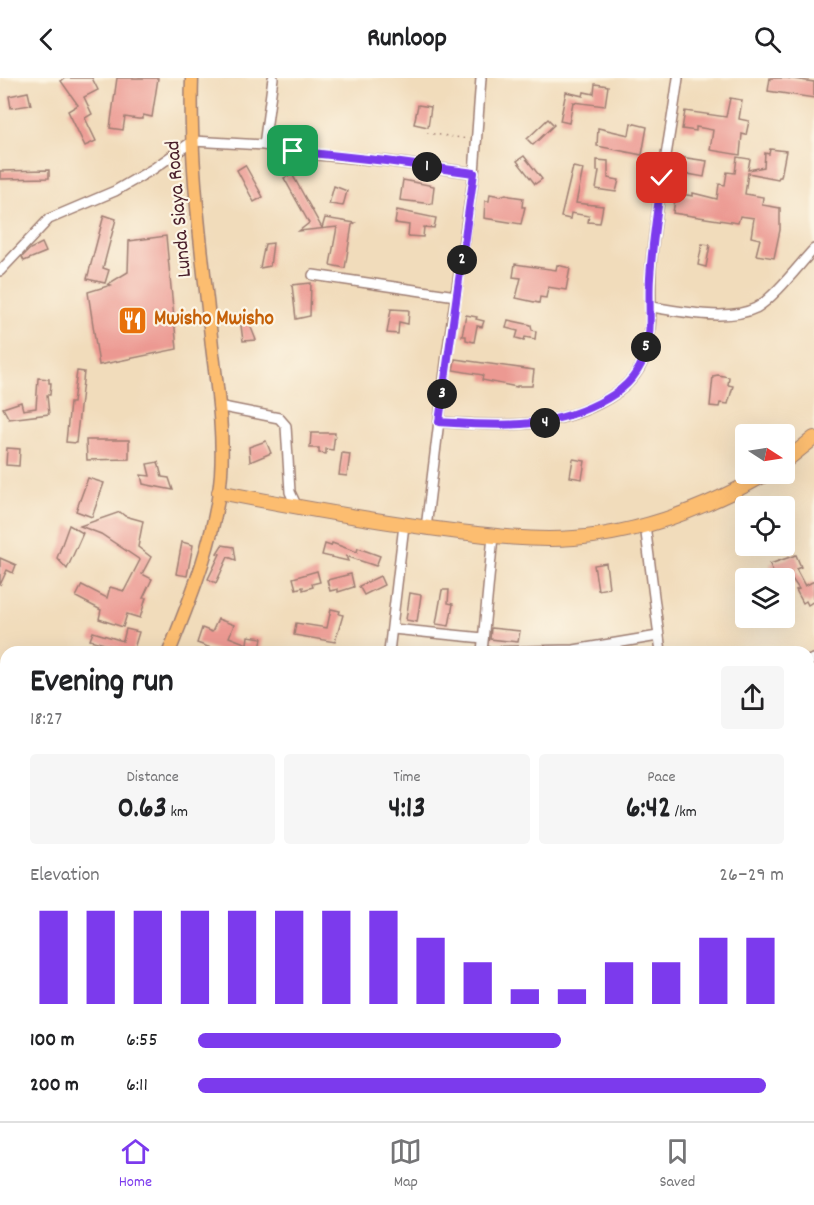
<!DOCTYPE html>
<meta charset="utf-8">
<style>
body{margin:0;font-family:Dekko,sans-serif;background:#f6f6f6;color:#202124;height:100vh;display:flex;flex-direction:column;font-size:22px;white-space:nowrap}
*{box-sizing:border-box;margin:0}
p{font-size:20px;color:#757577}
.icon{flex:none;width:33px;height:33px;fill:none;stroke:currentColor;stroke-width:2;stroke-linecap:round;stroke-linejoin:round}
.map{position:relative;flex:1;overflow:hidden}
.side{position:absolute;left:0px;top:568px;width:814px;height:476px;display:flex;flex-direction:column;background:#fff;border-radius:18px 18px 0 0;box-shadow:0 6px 24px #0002}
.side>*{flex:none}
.needle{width:39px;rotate:102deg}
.controls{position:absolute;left:735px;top:346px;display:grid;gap:12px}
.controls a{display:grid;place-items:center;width:60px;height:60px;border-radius:6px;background:#fff;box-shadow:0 6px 24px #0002;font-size:30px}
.pin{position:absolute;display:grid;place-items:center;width:51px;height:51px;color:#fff;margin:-26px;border-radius:12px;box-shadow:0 3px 9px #0006}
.km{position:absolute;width:30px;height:30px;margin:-15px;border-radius:50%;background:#222;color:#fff;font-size:16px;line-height:30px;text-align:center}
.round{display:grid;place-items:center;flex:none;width:63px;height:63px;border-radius:6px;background:#f6f6f6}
.headline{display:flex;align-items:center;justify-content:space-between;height:102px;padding:0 30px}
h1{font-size:33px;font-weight:700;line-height:45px}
.figures{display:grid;grid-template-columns:repeat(3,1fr);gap:9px;height:102px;padding:6px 30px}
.figures div{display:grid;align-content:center;border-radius:6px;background:#f6f6f6;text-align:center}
.figures b{font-size:30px;font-weight:700}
.figures small{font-size:16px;font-weight:400}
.figures p{font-size:16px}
.chart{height:168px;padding:12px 30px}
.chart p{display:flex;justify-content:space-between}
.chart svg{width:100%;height:108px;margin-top:6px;stroke:#7c3aed;stroke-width:6}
ul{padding:0 30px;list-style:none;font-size:20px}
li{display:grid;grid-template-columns:96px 72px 1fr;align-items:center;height:45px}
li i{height:15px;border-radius:8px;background:#7c3aed}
header{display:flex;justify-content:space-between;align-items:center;height:78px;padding:0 30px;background:#fff;font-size:27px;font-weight:700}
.tabs{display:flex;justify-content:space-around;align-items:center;height:84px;border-top:2px solid #e0e0e0;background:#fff;font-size:16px;color:#757577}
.tabs a{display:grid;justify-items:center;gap:3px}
.tabs .current{color:#7c3aed}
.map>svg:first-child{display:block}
</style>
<header><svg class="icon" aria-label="back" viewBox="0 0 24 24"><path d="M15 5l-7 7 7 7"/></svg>Runloop<svg class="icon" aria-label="search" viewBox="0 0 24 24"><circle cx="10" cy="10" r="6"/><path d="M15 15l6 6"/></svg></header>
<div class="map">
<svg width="814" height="1043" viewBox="0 0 814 1043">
<rect width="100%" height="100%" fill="#fcf5e5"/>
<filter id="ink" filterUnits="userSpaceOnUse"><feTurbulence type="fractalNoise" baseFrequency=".0167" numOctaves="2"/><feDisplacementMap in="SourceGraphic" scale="12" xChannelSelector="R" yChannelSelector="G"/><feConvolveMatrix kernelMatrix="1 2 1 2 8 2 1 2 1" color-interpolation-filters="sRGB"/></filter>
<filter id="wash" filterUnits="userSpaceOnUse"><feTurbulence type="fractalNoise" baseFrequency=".008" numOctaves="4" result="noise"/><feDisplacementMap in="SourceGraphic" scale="24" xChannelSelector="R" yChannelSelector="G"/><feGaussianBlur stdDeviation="1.35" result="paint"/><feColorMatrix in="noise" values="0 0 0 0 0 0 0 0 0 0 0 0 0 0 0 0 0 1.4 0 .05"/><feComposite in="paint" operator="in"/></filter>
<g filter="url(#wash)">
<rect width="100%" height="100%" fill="#f1dcbb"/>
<g id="blocks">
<g fill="#ec9992">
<path d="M 65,0 L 92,0 L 98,12 L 84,19 L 92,36 L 85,40 L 96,63 L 85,68 L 68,33 L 78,27 L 61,3 Z"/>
<path d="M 117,0 L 158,0 L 152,39 L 143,37 L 143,41 L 138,41 L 125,39 L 123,52 L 110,50 Z"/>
<path d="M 770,0 L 786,0 L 814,4 L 814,20 L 768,13 Z"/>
<path d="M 595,6 L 608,8 L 605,28 L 573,24 L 569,45 L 560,43 L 566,14 L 583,18 L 584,14 L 594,16 Z"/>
<path d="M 28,14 L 31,27 L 11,30 L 9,18 Z"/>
<path d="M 730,20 L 742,22 L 739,41 L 749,43 L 746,57 L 742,56 L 740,77 L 710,72 L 713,52 L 696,49 L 696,53 L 682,51 L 685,33 L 726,39 Z"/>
<path d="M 418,27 L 431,29 L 428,49 L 414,46 Z"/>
<path d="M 548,41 L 554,47 L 533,67 L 527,61 Z"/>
<path d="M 631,45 L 647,49 L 642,77 L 597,68 L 598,50 L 629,57 Z"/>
<path d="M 770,71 L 786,73 L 781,99 L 779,99 L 778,101 L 748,95 L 745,116 L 763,119 L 762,127 L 780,130 L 780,152 L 774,180 L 756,177 L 760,161 L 751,159 L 754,140 L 740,138 L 738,145 L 673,135 L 676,115 L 693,118 L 693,115 L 717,121 L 719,106 L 725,107 L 727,94 L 735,95 L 737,79 L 750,81 L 748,92 L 764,89 L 765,75 L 769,76 Z"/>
<path d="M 524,78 L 542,101 L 535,106 L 517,83 Z"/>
<path d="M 673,78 L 707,83 L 704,99 L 682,95 L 680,109 L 668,107 Z"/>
<path d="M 597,82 L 608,83 L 608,100 L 619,102 L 616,114 L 596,111 L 599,93 L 597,93 Z"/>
<path d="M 245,87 L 263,119 L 254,124 L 237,92 Z"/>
<path d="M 573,89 L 583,91 L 576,125 L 603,128 L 600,145 L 588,144 L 589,138 L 571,135 L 570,141 L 561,139 Z"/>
<path d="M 49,92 L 49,100 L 0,101 L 0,93 Z"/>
<path d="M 292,96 L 322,150 L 325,140 L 355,145 L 352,147 L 345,190 L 330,187 L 337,149 L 299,153 L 309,145 L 284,100 Z"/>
<path d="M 403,102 L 434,108 L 432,126 L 400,122 Z"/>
<path d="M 334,108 L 347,113 L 343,128 L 329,126 Z"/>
<path d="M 490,116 L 500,118 L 506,116 L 510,118 L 523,120 L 522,129 L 525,129 L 521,146 L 484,140 L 485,123 L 489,123 Z"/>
<path d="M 397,132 L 436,140 L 434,150 L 424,149 L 423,159 L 408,158 L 409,147 L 395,145 Z"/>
<path d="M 104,137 L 116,141 L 103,190 L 109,192 L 105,205 L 87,201 Z"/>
<path d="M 166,158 L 177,271 L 99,287 L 88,214 L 111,207 L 108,206 L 128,194 L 129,163 Z"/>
<path d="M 42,165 L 46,174 L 24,183 L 22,179 L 30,171 Z"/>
<path d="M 273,165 L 270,188 L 260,190 L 265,166 Z"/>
<path d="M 702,166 L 710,167 L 706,189 L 698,187 Z"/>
<path d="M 515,186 L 556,192 L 557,187 L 570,190 L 566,212 L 548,209 L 546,220 L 540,219 L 539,225 L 516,220 L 521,200 L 513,199 Z"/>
<path d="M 311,205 L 310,238 L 296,241 L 292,207 Z"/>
<path d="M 391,231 L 409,232 L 408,246 L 399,244 L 398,256 L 387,255 Z"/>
<path d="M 246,237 L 256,262 L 243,263 L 240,240 Z"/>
<path d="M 466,237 L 477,239 L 476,241 L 484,243 L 482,249 L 477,248 L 474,264 L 466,262 L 466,258 L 462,258 Z"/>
<path d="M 508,242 L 531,247 L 532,252 L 536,253 L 535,261 L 525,259 L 524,262 L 516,260 L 518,253 L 506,250 Z"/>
<path d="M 455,281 L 534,292 L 532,308 L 517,308 L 517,309 L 482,302 L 483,297 L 453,292 Z"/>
<path d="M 77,293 L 84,294 L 76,365 L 66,364 L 70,325 L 73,325 Z"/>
<path d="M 718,297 L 729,299 L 728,307 L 733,308 L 728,326 L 720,325 L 719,329 L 710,328 L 713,298 Z"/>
<path d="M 38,300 L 49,301 L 49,305 L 51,305 L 50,317 L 47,317 L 49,336 L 9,341 L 3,330 L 21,324 L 23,332 L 36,330 Z"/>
<path d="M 311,355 L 335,355 L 333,372 L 326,371 L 326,376 L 319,375 L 319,370 L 310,370 Z"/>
<path d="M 86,362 L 129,362 L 129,381 L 87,382 Z"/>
<path d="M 266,363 L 271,375 L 250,384 L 249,369 Z"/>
<path d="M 7,370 L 20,371 L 19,388 L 6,387 Z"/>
<path d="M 342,375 L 350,376 L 347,398 L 339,397 Z"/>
<path d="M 573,381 L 585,383 L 582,401 L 570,399 Z"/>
<path d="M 158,384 L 162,399 L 169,400 L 173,412 L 143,406 L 141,397 L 150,398 L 147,386 Z"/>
<path d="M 88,400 L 104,405 L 92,439 L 76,433 Z"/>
<path d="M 120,434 L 125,438 L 143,443 L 138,469 L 151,479 L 142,496 L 152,501 L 143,520 L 146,520 L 140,540 L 127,536 L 123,549 L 99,541 L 101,532 L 76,519 L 82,507 L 107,520 L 110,509 L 124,513 L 140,482 L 101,456 L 80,448 Z"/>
<path d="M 69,447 L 83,455 L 67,491 L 57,480 Z"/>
<path d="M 182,464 L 193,467 L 187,498 L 176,496 Z"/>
<path d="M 332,465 L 357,474 L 358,470 L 380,478 L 376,488 L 346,478 L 348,483 L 322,477 L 325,466 L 331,468 Z"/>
<path d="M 222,467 L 234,469 L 236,482 L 228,479 L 216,505 L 208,501 L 220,476 L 217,475 Z"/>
<path d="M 796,477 L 801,489 L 796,491 L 805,508 L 814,503 L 814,523 L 808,527 L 806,523 L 803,525 L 796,512 L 799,511 L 788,495 L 775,500 L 770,486 Z"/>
<path d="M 0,480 L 16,487 L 13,495 L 7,492 L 0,507 Z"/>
<path d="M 606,485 L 609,510 L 598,512 L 594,487 Z"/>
<path d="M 317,493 L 320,504 L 312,506 L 313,509 L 303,512 L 303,509 L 296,511 L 293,500 Z"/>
<path d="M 351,496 L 354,509 L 338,514 L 338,511 L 330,513 L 327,502 Z"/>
<path d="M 380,498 L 384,507 L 364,517 L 359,508 Z"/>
<path d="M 442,512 L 449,512 L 448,525 L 453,526 L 449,548 L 436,546 Z"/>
<path d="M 410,515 L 421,517 L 417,544 L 406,542 Z"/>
<path d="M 331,531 L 340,533 L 339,536 L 343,537 L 335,564 L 294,557 L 296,545 L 327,550 Z"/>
<path d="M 218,541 L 234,547 L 229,559 L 247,566 L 248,558 L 262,560 L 260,572 L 258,574 L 222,574 L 197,565 L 202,550 L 212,554 Z"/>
<path d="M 491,550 L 520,553 L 518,564 L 490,561 Z"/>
<path d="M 126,551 L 139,554 L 133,574 L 90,562 L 93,554 L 123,563 Z"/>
</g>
</g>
</g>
<g filter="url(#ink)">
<use href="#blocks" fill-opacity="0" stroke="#9e7e73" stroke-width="1.5"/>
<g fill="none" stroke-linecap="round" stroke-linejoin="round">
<defs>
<g id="minor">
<path d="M 264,67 L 273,0"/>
<path d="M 0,193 L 49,141 L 115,113 L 153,91 L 193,63 L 264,67 L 318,77 L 386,83 L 474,95"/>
<path d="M 313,197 L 456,218"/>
<path d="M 651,229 C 680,233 728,244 756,230 C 774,220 799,187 814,171"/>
<path d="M 218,328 L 279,340 L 286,348 L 290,414 L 297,429"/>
<path d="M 439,344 C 495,348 548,352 600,325 C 621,314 638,300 645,277 C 655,245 648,209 652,176 C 658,117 670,59 678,0"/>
<path d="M 645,447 L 661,574"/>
<path d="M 426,450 L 447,277 L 474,95 L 481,0"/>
<path d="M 393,551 L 483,560"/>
<path d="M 389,574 L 404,447"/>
<path d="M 482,574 L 574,572 L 658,558"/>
<path d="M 482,574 L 493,458"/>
<path d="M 808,583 L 814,581"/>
<path d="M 808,886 L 814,889"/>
<path d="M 808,994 L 814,990"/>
<path d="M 156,1038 L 167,1043"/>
<path d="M 669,1038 L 670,1043"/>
<path d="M 220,1043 L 222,1038"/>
<path d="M 786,1043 L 795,1038"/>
</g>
<g id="major">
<path d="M 169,574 C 192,517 216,458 221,396 C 224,354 217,310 212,268 C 203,180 189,89 192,0"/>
<path d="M 0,975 L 6,961"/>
</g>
<g id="highway">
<path d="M 784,384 L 814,360"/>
<path d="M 219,414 C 296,429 373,443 452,453 C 492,458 533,463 574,460 C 642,455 708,429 766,396"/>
</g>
</defs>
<use href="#minor" stroke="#9e7e73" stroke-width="12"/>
<use href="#major" stroke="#9e7e73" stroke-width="15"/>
<use href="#highway" stroke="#9e7e73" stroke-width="16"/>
<path stroke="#9e7e73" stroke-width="1.5" stroke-dasharray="1.5 4.5" stroke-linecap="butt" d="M 427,55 L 468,61"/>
<use href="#minor" stroke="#fff" stroke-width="9"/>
<use href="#major" stroke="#fcbd6f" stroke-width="12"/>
<use href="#highway" stroke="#fcbd6f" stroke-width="14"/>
</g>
</g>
<g fill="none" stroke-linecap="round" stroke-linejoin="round" filter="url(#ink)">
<defs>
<path id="route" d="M 293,73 L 386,83 L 474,95 L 439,344 C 496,348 546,352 599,325 C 621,314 637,300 645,277 C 653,251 648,226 650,200 C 652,166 657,133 662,100"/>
</defs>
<use href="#route" stroke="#fff" stroke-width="12"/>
<use href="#route" stroke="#7c3aed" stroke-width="8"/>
</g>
<defs>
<symbol id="restaurant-square" viewBox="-11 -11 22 22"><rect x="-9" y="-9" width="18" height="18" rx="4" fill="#e8710a" stroke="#fcf5e5"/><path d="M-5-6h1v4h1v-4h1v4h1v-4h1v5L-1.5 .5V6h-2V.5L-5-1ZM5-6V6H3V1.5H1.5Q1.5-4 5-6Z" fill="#fff"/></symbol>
</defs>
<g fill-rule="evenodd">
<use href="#restaurant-square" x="116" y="226" width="33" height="33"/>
</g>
<g text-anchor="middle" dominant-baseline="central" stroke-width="4.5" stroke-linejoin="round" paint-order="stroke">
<g font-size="21" fill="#4a1f2b" stroke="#fcf5e5">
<text transform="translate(180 131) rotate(-95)">Lunda Siaya Road</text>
</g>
<g font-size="21" font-weight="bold" fill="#c56008" stroke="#fcf5e5" text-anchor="start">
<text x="154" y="242">Mwisho Mwisho</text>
</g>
</g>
</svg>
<div class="controls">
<a><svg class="needle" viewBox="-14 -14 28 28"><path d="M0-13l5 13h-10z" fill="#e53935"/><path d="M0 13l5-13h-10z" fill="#757577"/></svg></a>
<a><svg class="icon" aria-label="locate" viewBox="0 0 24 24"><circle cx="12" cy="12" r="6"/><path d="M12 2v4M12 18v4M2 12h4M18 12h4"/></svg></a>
<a><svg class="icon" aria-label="layers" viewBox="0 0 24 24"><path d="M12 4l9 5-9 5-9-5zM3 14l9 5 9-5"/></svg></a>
</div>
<div class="pin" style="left:293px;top:73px;background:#1e9e55"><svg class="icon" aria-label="arrive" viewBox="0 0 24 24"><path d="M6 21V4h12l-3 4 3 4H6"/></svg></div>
<div class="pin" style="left:662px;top:100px;background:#d93025"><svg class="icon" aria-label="check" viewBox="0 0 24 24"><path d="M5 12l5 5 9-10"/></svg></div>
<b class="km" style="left:427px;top:89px">1</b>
<b class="km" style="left:462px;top:182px">2</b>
<b class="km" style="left:442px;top:316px">3</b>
<b class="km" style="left:545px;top:345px">4</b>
<b class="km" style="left:646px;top:269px">5</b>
<section class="side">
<div class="headline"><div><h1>Evening run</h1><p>18:27</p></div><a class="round"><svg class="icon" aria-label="share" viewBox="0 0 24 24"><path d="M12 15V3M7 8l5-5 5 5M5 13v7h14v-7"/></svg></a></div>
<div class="figures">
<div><p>Distance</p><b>0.63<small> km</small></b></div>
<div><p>Time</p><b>4:13</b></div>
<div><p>Pace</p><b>6:42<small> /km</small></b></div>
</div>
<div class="chart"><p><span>Elevation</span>26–29 m</p>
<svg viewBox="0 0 160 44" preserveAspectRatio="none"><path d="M5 44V6M15 44V6M25 44V6M35 44V6M45 44V6M55 44V6M65 44V6M75 44V6M85 44V17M95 44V27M105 44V38M115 44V38M125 44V27M135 44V27M145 44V17M155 44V17"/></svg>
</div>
<ul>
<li><b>100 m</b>6:55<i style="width:62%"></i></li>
<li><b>200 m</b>6:11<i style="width:97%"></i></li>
</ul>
</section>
</div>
<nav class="tabs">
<a class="current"><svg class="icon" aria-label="home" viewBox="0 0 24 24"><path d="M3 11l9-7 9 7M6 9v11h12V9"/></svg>Home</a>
<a><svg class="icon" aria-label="map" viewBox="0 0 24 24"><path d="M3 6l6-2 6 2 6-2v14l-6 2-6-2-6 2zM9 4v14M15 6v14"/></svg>Map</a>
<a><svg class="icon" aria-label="saved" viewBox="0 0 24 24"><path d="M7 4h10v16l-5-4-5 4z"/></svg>Saved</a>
</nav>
